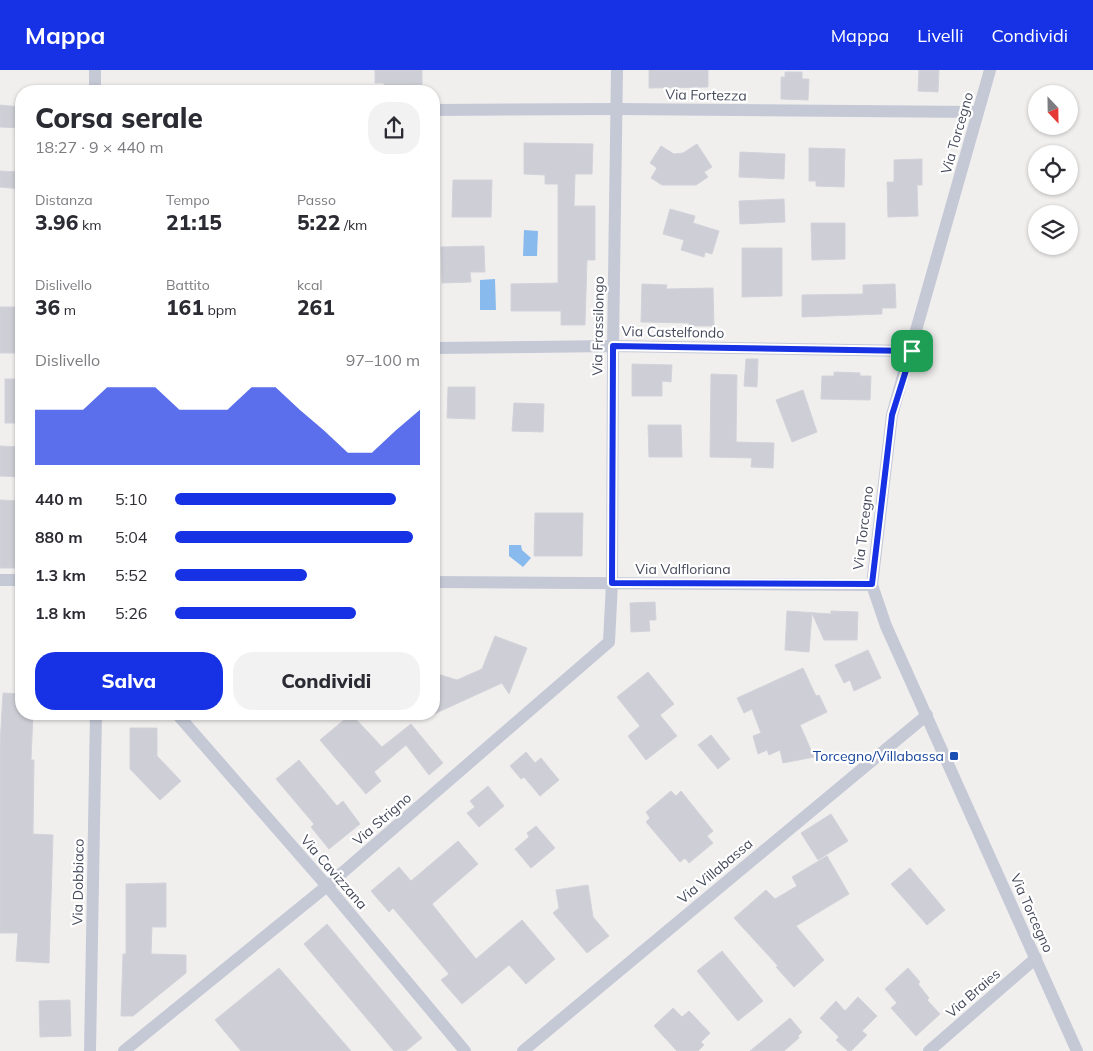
<!DOCTYPE html>
<html lang="it">
<meta charset="utf-8">
<style>
body{margin:0;font-family:Mulish,sans-serif;background:#f2f2f3;color:#2b2b33;height:100vh;display:flex;flex-direction:column;font-size:19px;white-space:nowrap}
*{box-sizing:border-box;margin:0}
p{font-size:16px;color:#7c7c81}
.icon{flex:none;width:28px;height:28px;fill:none;stroke:currentColor;stroke-width:2;stroke-linecap:round;stroke-linejoin:round}
.map{position:relative;flex:1;overflow:hidden}
.drawer{position:absolute;left:15px;top:15px;width:425px;height:635px;display:flex;flex-direction:column;background:#fff;border-radius:20px;box-shadow:0 1px 4px #0004}
.drawer>*{flex:none}
.needle{width:32px;rotate:158deg}
.buttons{position:absolute;left:1028px;top:15px;display:grid;gap:10px}
.buttons a{display:grid;place-items:center;width:50px;height:50px;border-radius:50%;background:#fff;box-shadow:0 1px 4px #0004;font-size:25px}
.pin{position:absolute;display:grid;place-items:center;width:42px;height:42px;color:#fff;margin:-21px;border-radius:10px;box-shadow:0 2px 8px #0006}
.round{display:grid;place-items:center;flex:none;width:52px;height:52px;border-radius:20px;background:#f2f2f3}
.overview{display:flex;align-items:center;justify-content:space-between;height:85px;padding:0 20px}
h1{font-size:28px;font-weight:800;line-height:38px}
.figures{display:grid;grid-template-columns:repeat(3,1fr);gap:8px;height:85px;padding:5px 20px}
.figures div{display:grid;align-content:center}
.figures b{font-size:21px;font-weight:800}
.figures small{font-size:14px;font-weight:400}
.figures p{font-size:14px}
.chart{height:140px;padding:10px 20px}
.chart p{display:flex;justify-content:space-between}
.chart svg{width:100%;height:90px;margin-top:5px;fill:#1632e4;opacity:.7}
.action{display:flex;gap:10px;margin-top:auto;padding:10px 20px}
.action a{flex:1;height:58px;border-radius:20px;background:#1632e4;color:#fff;font-size:20px;font-weight:800;line-height:58px;text-align:center}
.action a+a{background:#f2f2f3;color:#2b2b33}
ul{padding:0 20px;list-style:none;font-size:16px}
li{display:grid;grid-template-columns:80px 60px 1fr;align-items:center;height:38px}
li i{height:12px;border-radius:6px;background:#1632e4}
header{display:flex;align-items:center;gap:30px;box-sizing:border-box;height:70px;padding:0 25px;background:#1632e4;color:#fff}
header strong{font-size:24px}
nav{display:flex;gap:28px;margin-inline-start:auto;font-size:18px}
.map>svg:first-child{display:block}
</style>
<header>
<strong>Mappa</strong>
<nav><a>Mappa</a><a>Livelli</a><a>Condividi</a></nav>
</header>
<div class="map">
<svg width="1093" height="981" viewBox="0 0 1093 981">
<rect width="100%" height="100%" fill="#f1efee"/>
<g fill="#88baed">
<path d="M 524,160 L 538,161 L 537,186 L 523,186 Z"/>
<path d="M 495,209 L 496,240 L 480,240 L 480,210 Z"/>
<path d="M 509,475 L 521,475 L 522,480 L 531,488 L 523,497 L 509,486 Z"/>
</g>
<g fill="#cecfd6" stroke="#d2d2da">
<path d="M 375,0 L 422,0 L 422,15 L 415,15 L 415,19 L 384,19 L 384,13 L 375,13 Z"/>
<path d="M 649,0 L 708,0 L 708,17 L 649,18 Z"/>
<path d="M 919,0 L 939,0 L 938,22 L 918,21 Z"/>
<path d="M 785,2 L 802,2 L 802,9 L 809,9 L 808,30 L 781,29 L 781,7 L 785,7 Z"/>
<path d="M 0,35 L 21,37 L 21,58 L 0,57 Z"/>
<path d="M 524,73 L 593,74 L 592,104 L 575,104 L 574,136 L 595,136 L 595,190 L 587,190 L 585,255 L 561,255 L 561,241 L 511,241 L 511,214 L 558,213 L 558,114 L 545,114 L 545,105 L 524,104 Z"/>
<path d="M 697,74 L 712,97 L 704,102 L 708,107 L 696,115 L 662,115 L 651,108 L 657,98 L 650,93 L 661,76 L 674,84 L 683,83 Z"/>
<path d="M 809,78 L 845,79 L 844,117 L 816,116 L 816,111 L 809,111 Z"/>
<path d="M 740,82 L 785,84 L 784,109 L 739,107 Z"/>
<path d="M 922,89 L 922,115 L 917,115 L 918,146 L 888,147 L 887,112 L 894,112 L 894,90 Z"/>
<path d="M 0,101 L 21,102 L 21,119 L 0,117 Z"/>
<path d="M 453,110 L 492,110 L 491,147 L 452,147 Z"/>
<path d="M 784,129 L 785,152 L 740,154 L 739,131 Z"/>
<path d="M 670,139 L 695,146 L 693,153 L 719,161 L 712,184 L 705,182 L 704,187 L 681,180 L 684,170 L 663,164 Z"/>
<path d="M 811,153 L 845,153 L 845,189 L 812,190 Z"/>
<path d="M 484,176 L 485,202 L 470,202 L 471,212 L 442,213 L 441,177 Z"/>
<path d="M 742,178 L 782,178 L 782,226 L 742,227 Z"/>
<path d="M 642,214 L 667,215 L 666,219 L 713,218 L 714,256 L 689,256 L 689,253 L 641,252 Z"/>
<path d="M 895,214 L 896,238 L 882,238 L 882,244 L 802,247 L 802,225 L 863,224 L 863,215 Z"/>
<rect x="0" y="237" width="18" height="46"/>
<path d="M 746,289 L 758,289 L 757,317 L 744,316 Z"/>
<path d="M 632,294 L 672,295 L 671,312 L 662,311 L 662,326 L 632,326 Z"/>
<path d="M 834,302 L 860,303 L 860,306 L 871,306 L 870,330 L 821,329 L 822,306 L 834,306 Z"/>
<path d="M 711,304 L 737,305 L 736,372 L 774,373 L 773,398 L 751,397 L 752,388 L 710,387 Z"/>
<rect x="5" y="309" width="16" height="44"/>
<path d="M 448,317 L 475,317 L 475,349 L 447,348 Z"/>
<path d="M 803,320 L 817,362 L 792,372 L 776,330 Z"/>
<path d="M 514,333 L 544,334 L 543,362 L 512,361 Z"/>
<path d="M 648,355 L 681,355 L 682,387 L 649,387 Z"/>
<path d="M 0,376 L 21,377 L 21,407 L 0,406 Z"/>
<path d="M 0,430 L 19,431 L 16,498 L 0,498 Z"/>
<path d="M 535,443 L 583,443 L 582,486 L 534,486 Z"/>
<path d="M 655,532 L 656,550 L 649,550 L 650,561 L 631,562 L 630,533 Z"/>
<path d="M 787,541 L 831,544 L 831,541 L 858,542 L 857,570 L 824,570 L 812,543 L 809,582 L 785,580 Z"/>
<path d="M 495,566 L 527,578 L 509,624 L 502,613 L 434,644 L 434,603 L 457,610 L 482,599 Z"/>
<path d="M 868,580 L 881,608 L 854,621 L 850,610 L 844,613 L 835,595 Z"/>
<path d="M 803,598 L 816,626 L 819,625 L 827,642 L 800,655 L 814,687 L 783,693 L 780,680 L 769,685 L 767,680 L 758,684 L 753,666 L 761,663 L 752,639 L 744,643 L 737,628 Z"/>
<path d="M 648,602 L 674,634 L 660,645 L 677,666 L 646,690 L 628,666 L 640,656 L 617,627 Z"/>
<path d="M 3,623 L 21,624 L 21,644 L 33,644 L 31,690 L 34,690 L 33,764 L 53,765 L 49,893 L 16,891 L 18,863 L 0,863 L 0,675 Z"/>
<path d="M 351,644 L 382,677 L 411,654 L 443,693 L 429,705 L 406,675 L 374,702 L 381,711 L 366,724 L 320,670 Z"/>
<path d="M 130,658 L 157,658 L 157,686 L 181,711 L 160,730 L 130,699 Z"/>
<path d="M 711,665 L 730,689 L 718,699 L 698,675 Z"/>
<path d="M 526,682 L 535,693 L 541,688 L 559,710 L 540,726 L 524,707 L 521,709 L 510,696 Z"/>
<path d="M 299,690 L 337,736 L 343,731 L 360,754 L 329,779 L 311,757 L 314,754 L 276,709 Z"/>
<path d="M 488,716 L 504,736 L 479,757 L 467,743 L 475,737 L 470,731 Z"/>
<path d="M 671,721 L 676,726 L 681,721 L 713,761 L 707,766 L 713,773 L 689,793 L 685,788 L 680,792 L 646,752 L 650,748 L 646,742 Z"/>
<path d="M 831,744 L 848,771 L 818,790 L 801,763 Z"/>
<path d="M 536,756 L 555,778 L 531,798 L 515,779 L 529,767 L 527,763 Z"/>
<path d="M 458,771 L 478,794 L 432,834 L 459,868 L 476,889 L 522,850 L 555,889 L 526,914 L 509,895 L 462,934 L 441,910 L 449,904 L 393,838 L 389,842 L 371,821 L 399,797 L 411,811 Z"/>
<path d="M 827,786 L 849,824 L 796,856 L 824,890 L 794,917 L 776,897 L 778,896 L 734,848 L 766,820 L 775,829 L 797,816 L 792,807 Z"/>
<path d="M 910,798 L 945,840 L 927,855 L 891,814 Z"/>
<path d="M 166,813 L 166,857 L 152,857 L 151,884 L 186,885 L 186,903 L 133,946 L 121,946 L 123,884 L 126,884 L 126,814 Z"/>
<path d="M 588,815 L 593,847 L 609,866 L 587,883 L 553,843 L 559,838 L 556,820 Z"/>
<path d="M 327,854 L 422,968 L 406,981 L 394,981 L 304,874 Z"/>
<path d="M 722,881 L 763,931 L 738,951 L 697,901 Z"/>
<path d="M 279,898 L 351,981 L 241,981 L 215,950 Z"/>
<path d="M 908,898 L 920,912 L 918,914 L 929,928 L 927,930 L 940,944 L 916,966 L 891,938 L 897,933 L 885,919 Z"/>
<path d="M 858,927 L 877,946 L 862,961 L 867,965 L 851,981 L 848,981 L 836,970 L 839,967 L 820,948 L 836,931 L 845,941 Z"/>
<path d="M 70,930 L 71,966 L 40,967 L 39,931 Z"/>
<path d="M 673,938 L 682,947 L 689,941 L 710,963 L 701,972 L 704,975 L 698,981 L 677,981 L 654,956 Z"/>
<path d="M 790,948 L 802,962 L 798,966 L 799,968 L 784,981 L 750,981 Z"/>
</g>
<g fill="none" stroke-linecap="round" stroke-linejoin="round">
<g stroke="#c5c9d6" stroke-width="12">
<path d="M 990,0 L 892,345 L 872,515 L 886,556 L 1077,981"/>
<path d="M 95,21 L 95,0"/>
<path d="M 434,40 L 617,39 L 978,42"/>
<path d="M 434,278 L 613,276 L 912,281"/>
<path d="M 0,510 L 21,510"/>
<path d="M 434,512 L 872,515"/>
<path d="M 177,644 L 327,816 L 465,981"/>
<path d="M 90,981 L 96,644"/>
<path d="M 124,981 L 327,816 L 609,572 L 612,513 L 613,276 L 617,0"/>
<path d="M 523,981 L 927,645"/>
<path d="M 929,981 L 1036,888"/>
</g>
</g>
<g fill="none" stroke-linecap="round" stroke-linejoin="round">
<defs>
<path id="route" d="M 613,276 L 912,281 L 892,345 L 872,514 L 612,513 Z"/>
</defs>
<use href="#route" stroke="#fff" stroke-width="10"/>
<use href="#route" stroke="#1632e4" stroke-width="6"/>
</g>
<rect fill="#1a4fb4" stroke="#fff" stroke-width="2" x="949" y="681" width="10" height="10" rx="2.5"/>
<g text-anchor="middle" dominant-baseline="central" stroke-width="4.5" stroke-linejoin="round" paint-order="stroke">
<g font-size="14" fill="#464b5c" stroke="#fff">
<text transform="translate(706 25) rotate(1)">Via Fortezza</text>
<text transform="translate(957 63) rotate(-74)">Via Torcegno</text>
<text transform="translate(598 256) rotate(-89)">Via Frassilongo</text>
<text transform="translate(673 262) rotate(1)">Via Castelfondo</text>
<text transform="translate(863 458) rotate(-83)">Via Torcegno</text>
<text x="683" y="499">Via Valfloriana</text>
<text transform="translate(382 749) rotate(-41)">Via Strigno</text>
<text transform="translate(715 801) rotate(-40)">Via Villabassa</text>
<text transform="translate(334 802) rotate(49)">Via Cavizzana</text>
<text transform="translate(78 812) rotate(-89)">Via Dobbiaco</text>
<text transform="translate(1032 843) rotate(66)">Via Torcegno</text>
<text transform="translate(973 923) rotate(-41)">Via Braies</text>
</g>
<g font-size="14" fill="#164399" stroke="#fff" text-anchor="end">
<text x="944" y="686">Torcegno/Villabassa</text>
</g>
</g>
</svg>
<div class="buttons">
<a><svg class="needle" viewBox="-14 -14 28 28"><path d="M0-13l5 13h-10z" fill="#e53935"/><path d="M0 13l5-13h-10z" fill="#7c7c81"/></svg></a>
<a><svg class="icon" aria-label="locate" viewBox="0 0 24 24"><circle cx="12" cy="12" r="6"/><path d="M12 2v4M12 18v4M2 12h4M18 12h4"/></svg></a>
<a><svg class="icon" aria-label="layers" viewBox="0 0 24 24"><path d="M12 4l9 5-9 5-9-5zM3 14l9 5 9-5"/></svg></a>
</div>
<div class="pin" style="left:912px;top:281px;background:#1e9e55"><svg class="icon" aria-label="arrive" viewBox="0 0 24 24"><path d="M6 21V4h12l-3 4 3 4H6"/></svg></div>
<section class="drawer">
<div class="overview"><div><h1>Corsa serale</h1><p>18:27 · 9 × 440 m</p></div><a class="round"><svg class="icon" aria-label="share" viewBox="0 0 24 24"><path d="M12 15V3M7 8l5-5 5 5M5 13v7h14v-7"/></svg></a></div>
<div class="figures">
<div><p>Distanza</p><b>3.96<small> km</small></b></div>
<div><p>Tempo</p><b>21:15</b></div>
<div><p>Passo</p><b>5:22<small> /km</small></b></div>
</div>
<div class="figures">
<div><p>Dislivello</p><b>36<small> m</small></b></div>
<div><p>Battito</p><b>161<small> bpm</small></b></div>
<div><p>kcal</p><b>261</b></div>
</div>
<div class="chart"><p><span>Dislivello</span>97–100 m</p>
<svg viewBox="0 0 160 44" preserveAspectRatio="none"><path d="M0 44V17L10 17L20 17L30 6L40 6L50 6L60 17L70 17L80 17L90 6L100 6L110 17L120 27L130 38L140 38L150 27L160 17V44z"/></svg>
</div>
<ul>
<li><b>440 m</b>5:10<i style="width:90%"></i></li>
<li><b>880 m</b>5:04<i style="width:97%"></i></li>
<li><b>1.3 km</b>5:52<i style="width:54%"></i></li>
<li><b>1.8 km</b>5:26<i style="width:74%"></i></li>
</ul>
<div class="action"><a>Salva</a><a>Condividi</a></div>
</section>
</div>
